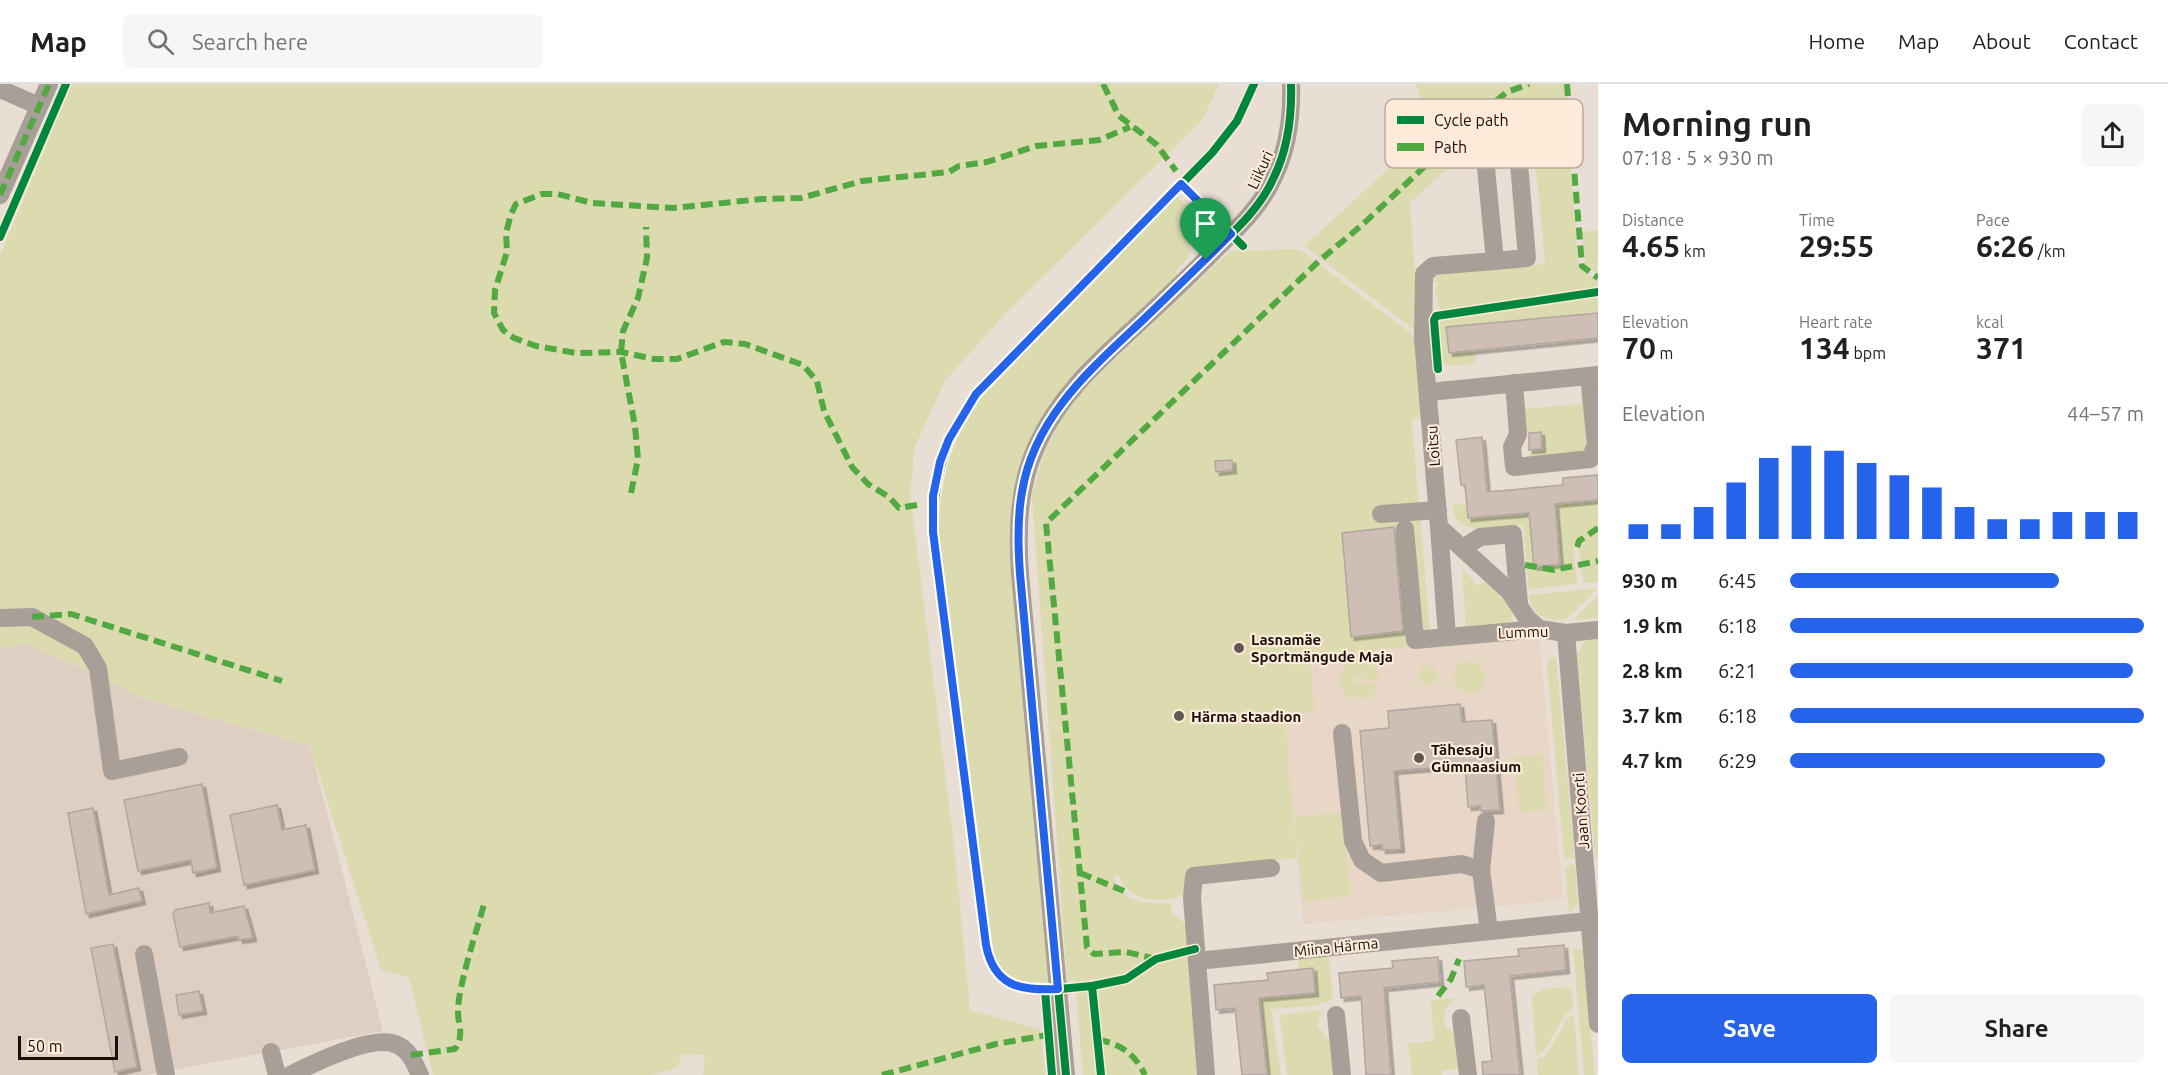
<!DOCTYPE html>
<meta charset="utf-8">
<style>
body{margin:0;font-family:Ubuntu,sans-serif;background:#f6f6f6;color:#202124;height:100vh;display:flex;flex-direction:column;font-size:22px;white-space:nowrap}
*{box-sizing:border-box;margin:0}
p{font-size:20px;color:#757577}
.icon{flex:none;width:33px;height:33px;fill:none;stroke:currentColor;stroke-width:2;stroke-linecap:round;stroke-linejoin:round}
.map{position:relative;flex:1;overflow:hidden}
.side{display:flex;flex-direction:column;background:#fff;width:570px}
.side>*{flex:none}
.scale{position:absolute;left:18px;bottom:15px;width:100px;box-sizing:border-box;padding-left:6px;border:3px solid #17100b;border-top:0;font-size:16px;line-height:21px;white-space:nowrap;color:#17100b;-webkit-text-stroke:4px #fdead9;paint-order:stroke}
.pin{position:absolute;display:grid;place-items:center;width:51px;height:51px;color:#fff;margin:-62px -26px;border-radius:50% 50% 50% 0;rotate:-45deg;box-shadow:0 0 6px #0007}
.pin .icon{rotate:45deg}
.round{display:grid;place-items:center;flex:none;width:63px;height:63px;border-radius:9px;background:#f6f6f6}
.overview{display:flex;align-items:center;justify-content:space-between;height:102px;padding:0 24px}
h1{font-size:33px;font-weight:700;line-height:45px}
.metrics{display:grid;grid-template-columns:repeat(3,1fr);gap:9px;height:102px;padding:6px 24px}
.metrics div{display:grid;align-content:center}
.metrics b{font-size:30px;font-weight:700}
.metrics small{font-size:16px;font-weight:400}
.metrics p{font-size:16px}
.chart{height:168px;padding:12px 24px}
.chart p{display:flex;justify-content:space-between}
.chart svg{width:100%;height:108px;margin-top:6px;stroke:#2563eb;stroke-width:6}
.action{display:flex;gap:12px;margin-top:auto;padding:12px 24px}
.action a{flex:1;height:69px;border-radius:9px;background:#2563eb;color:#fff;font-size:24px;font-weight:700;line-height:69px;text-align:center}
.action a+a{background:#f6f6f6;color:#202124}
ul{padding:0 24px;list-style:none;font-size:20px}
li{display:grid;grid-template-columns:96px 72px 1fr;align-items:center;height:45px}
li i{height:15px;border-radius:8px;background:#2563eb}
header{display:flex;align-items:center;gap:36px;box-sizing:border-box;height:84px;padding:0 30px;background:#fff;border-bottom:2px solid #e0e0e0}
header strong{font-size:28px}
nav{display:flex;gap:33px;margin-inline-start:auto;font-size:21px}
.search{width:420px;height:54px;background:#f6f6f6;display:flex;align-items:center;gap:15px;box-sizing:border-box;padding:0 21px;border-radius:9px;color:#757577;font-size:22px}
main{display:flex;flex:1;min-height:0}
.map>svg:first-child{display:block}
</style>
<header>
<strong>Map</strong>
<div class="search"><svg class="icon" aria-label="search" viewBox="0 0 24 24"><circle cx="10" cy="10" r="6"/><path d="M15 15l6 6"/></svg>Search here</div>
<nav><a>Home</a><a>Map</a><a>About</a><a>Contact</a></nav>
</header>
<main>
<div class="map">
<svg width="1598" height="991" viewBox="0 0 1598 991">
<defs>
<filter id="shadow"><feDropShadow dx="3.5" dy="3.5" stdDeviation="0" flood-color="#0004"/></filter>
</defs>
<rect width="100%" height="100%" fill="#e8ded4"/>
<path fill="#dfcfc3" d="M 25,560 L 89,587 L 141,614 L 310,662 L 383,947 L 146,991 L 0,991 L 0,564 Z"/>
<path fill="#e8d6c6" d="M 1539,552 L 1563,816 L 1303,840 L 1279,575 Z"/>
<g fill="#dcdbb0">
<path d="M 72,0 L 1219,0 L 1203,35 L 1005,230 L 945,297 L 915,362 L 910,410 L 955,770 L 970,926 L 1040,945 L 1045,991 L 703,991 L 705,971 L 682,970 L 677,984 L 651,991 L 433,991 L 409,894 L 381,886 L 310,662 L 141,614 L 89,587 L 25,560 L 0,564 L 0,172 Z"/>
<path d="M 1416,0 L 1564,0 L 1578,178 L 1580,184 L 1598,197 L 1598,205 L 1441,228 L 1435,207 L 1438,199 L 1431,198 L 1430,190 L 1545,180 L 1533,50 L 1510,27 L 1410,119 L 1415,190 L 1420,190 C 1412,211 1416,225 1416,247 L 1304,162 L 1432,45 Z"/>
<path d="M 1176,111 L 1213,148 L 1206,155 L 1199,152 L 1189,162 L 1189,173 L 1176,187 L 1179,190 L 1103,264 L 1020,391 L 1049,898 C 1020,899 1001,902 991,869 L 938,457 L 939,406 L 943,383 L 955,351 L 983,306 Z"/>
<path d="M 1598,146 L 1598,190 L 1585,181 L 1582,148 Z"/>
<path d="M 1294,165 L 1300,166 L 1417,254 L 1424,333 L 1414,334 L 1412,338 L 1431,561 L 1279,575 L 1280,581 L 1310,578 L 1315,628 L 1285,631 L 1284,628 L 1297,774 L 1188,785 L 1189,808 C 1167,821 1128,820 1119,791 L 1113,792 C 1122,820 1146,820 1171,819 L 1172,831 C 1189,837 1187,849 1188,864 L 1160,868 L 1156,871 L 1193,866 L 1204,991 L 1083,991 L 1075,896 L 1067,896 L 1032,411 L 1044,369 L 1061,336 L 1085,304 L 1230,167 Z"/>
<path d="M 1598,211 L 1598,229 L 1446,243 L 1449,268 L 1475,266 L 1476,280 L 1448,282 L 1439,274 L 1437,238 L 1439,234 Z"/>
<path d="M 1587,319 L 1591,360 L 1583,369 L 1530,373 L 1529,366 L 1542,365 L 1541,348 L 1525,349 L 1523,325 Z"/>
<path d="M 1554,413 L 1598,416 L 1598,498 L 1583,499 L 1578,459 L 1573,460 L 1577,500 L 1529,505 L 1523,441 C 1498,443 1456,456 1452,421 L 1467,420 L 1469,434 L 1528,429 L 1535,483 L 1560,480 Z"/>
<path d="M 1462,485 L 1478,502 L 1486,496 C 1500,509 1518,518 1511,539 L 1466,543 Z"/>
<path d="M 1598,504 L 1566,535 C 1546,537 1533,534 1529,511 Z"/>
<path d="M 1598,511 L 1598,534 L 1573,536 Z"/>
<path d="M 1598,555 L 1598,774 L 1595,773 L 1577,571 L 1585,557 Z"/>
<path d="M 1556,573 L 1575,775 L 1564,774 L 1547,580 L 1551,574 Z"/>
<path d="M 1356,575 L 1368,577 L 1377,586 L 1379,598 L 1364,595 L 1361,590 L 1355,592 L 1354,597 L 1357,600 L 1363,598 L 1378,601 L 1374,609 L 1364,615 L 1347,612 L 1338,598 L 1345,581 Z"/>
<circle cx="1469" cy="593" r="16"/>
<circle cx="1428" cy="591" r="10"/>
<path d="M 1542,670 L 1547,725 L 1519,728 L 1514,673 Z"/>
<path d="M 1342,728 L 1350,812 L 1303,817 L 1295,733 Z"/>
<path d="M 1575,780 L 1578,819 L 1569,830 L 1565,783 Z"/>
<path d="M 1583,865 L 1595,991 L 1584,991 L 1573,866 Z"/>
<path d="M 1329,871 L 1333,915 L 1315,922 L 1271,925 L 1281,991 L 1267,991 L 1259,909 L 1270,913 L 1315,909 L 1313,885 L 1298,886 L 1298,874 Z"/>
<path d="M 1571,903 L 1573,924 L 1566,930 L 1542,969 L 1536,972 L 1532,912 L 1544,905 Z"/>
<path d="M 1457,914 C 1447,922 1439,929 1447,945 L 1459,951 L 1463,984 L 1442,986 L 1442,991 L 1412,991 L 1408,959 L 1434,957 L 1431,916 Z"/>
<path d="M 1322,926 L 1317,941 L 1331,959 L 1335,991 L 1287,991 L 1280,931 Z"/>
<path d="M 1574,931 L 1579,991 L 1538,991 L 1537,975 L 1546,972 L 1568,934 Z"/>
</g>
<g fill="#cfbeb3" stroke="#b0a7a1" stroke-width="1.5" filter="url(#shadow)">
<path d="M 1598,229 L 1598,254 L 1449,269 L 1446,243 Z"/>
<path d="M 1541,348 L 1542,365 L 1529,366 L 1529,349 Z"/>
<path d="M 1482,353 L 1487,408 L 1563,401 L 1563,394 L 1598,391 L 1598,416 L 1555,420 L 1560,480 L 1534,483 L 1529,429 L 1468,434 L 1465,401 L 1461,401 L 1456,356 Z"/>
<path d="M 1232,376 L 1233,386 L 1216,388 L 1215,377 Z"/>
<path d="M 1394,443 L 1403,547 L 1351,553 L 1342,449 Z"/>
<path d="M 1460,620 L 1462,638 L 1492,636 L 1500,726 L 1481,727 L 1480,722 L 1468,723 L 1465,681 L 1394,687 L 1401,765 L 1382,766 L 1382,761 L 1370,762 L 1360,647 L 1389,644 L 1388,627 Z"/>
<path d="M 202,700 L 217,784 L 193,789 L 191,776 L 138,787 L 124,716 Z"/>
<path d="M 277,721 L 282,746 L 306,741 L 315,786 L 244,801 L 230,731 Z"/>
<path d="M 93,724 L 109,811 L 139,804 L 142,817 L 86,830 L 68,729 Z"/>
<path d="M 209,819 L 210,829 L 244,822 L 253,854 L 239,856 L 238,852 L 180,863 L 173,830 L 175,826 Z"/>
<path d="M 113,860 L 137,983 L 115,988 L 91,864 Z"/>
<path d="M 1564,861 L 1566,886 L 1510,892 L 1520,991 L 1483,991 L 1482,978 L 1492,977 L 1484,901 L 1466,903 L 1464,877 L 1519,872 L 1518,865 Z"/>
<path d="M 1438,873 L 1440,898 L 1384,904 L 1391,991 L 1366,991 L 1361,912 L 1341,914 L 1339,889 L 1393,884 L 1392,877 Z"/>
<path d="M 1313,884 L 1315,909 L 1259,914 L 1267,991 L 1242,991 L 1235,924 L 1216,926 L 1214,901 L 1268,896 L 1267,889 Z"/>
<path d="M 199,907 L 203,927 L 179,931 L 176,911 Z"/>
</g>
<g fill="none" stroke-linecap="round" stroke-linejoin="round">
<g stroke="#a79f98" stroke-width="18">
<path d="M 0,5 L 39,22"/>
<path d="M 0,111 L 49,0"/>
<path d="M 1495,177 L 1527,174 L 1518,68 L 1512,60 L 1505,57 L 1491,63 L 1485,74 L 1495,177 L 1433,182 L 1424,190 L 1423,255 L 1439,443 L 1509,507 L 1527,534 L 1539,545"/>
<path d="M 1514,299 L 1518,350 L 1512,363 L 1514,383 L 1590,375 L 1596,361 L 1589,292"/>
<path d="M 1429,308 L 1598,291"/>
<path d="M 1381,430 L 1438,426"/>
<path d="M 1439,443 L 1447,553"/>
<path d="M 1405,445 L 1415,556 L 1539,545 L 1566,549 L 1598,546"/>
<path d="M 1463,464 L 1480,453 L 1513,450 L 1519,520"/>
<path d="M 0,534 L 32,533 L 85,562 L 98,584 L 112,687 L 179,673"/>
<path d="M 1566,549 L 1598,940"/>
<path d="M 1342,649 L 1353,757 L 1362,776 L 1381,789 L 1462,780 L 1481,786 L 1489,847"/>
<path d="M 1481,786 L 1486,737"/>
<path d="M 144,870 L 166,991"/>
<path d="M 1197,877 L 1192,814 L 1194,792 L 1271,784"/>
<path d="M 1336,931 L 1342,991"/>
<path d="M 1461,934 L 1468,991"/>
<path d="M 271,968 L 277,991"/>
<path d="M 290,991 C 312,980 371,951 395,960 C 409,965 414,978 420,991"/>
<path d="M 1066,991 L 1020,490 C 1017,446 1018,402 1037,361 C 1059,312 1097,278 1135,243 C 1163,217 1191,191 1217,164 C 1239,143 1262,121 1274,93 C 1288,64 1292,32 1291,0"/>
<path d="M 1206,991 L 1197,877 L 1589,837"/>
</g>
<g stroke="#52a841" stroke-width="6" stroke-dasharray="12 6" stroke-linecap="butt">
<path d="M 1103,0 L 1119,32 L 1157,61 L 1176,87"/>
<path d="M 1567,0 L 1582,182 L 1598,194"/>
<path d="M 0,111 L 49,0"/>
<path d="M 631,409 L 638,375 L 635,342 L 621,268 L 623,247 L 638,214 L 647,174 L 646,143"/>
<path d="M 917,421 L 899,424 L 889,413 L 868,400 L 852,383 L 824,327 L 817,297 L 803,281 L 745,260 L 724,258 L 677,275 L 654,275 L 621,268 L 576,269 L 536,262 L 514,254 L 503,246 L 494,229 L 495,206 L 507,168 L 506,149 L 511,130 L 516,120 L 542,110 L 558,110 L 592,119 L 673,124 L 762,115 L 801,114 L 862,97 L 949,88 L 959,82 L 987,78 L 1036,62 L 1099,56 L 1130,43"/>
<path d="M 1577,463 L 1579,457 L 1598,444"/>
<path d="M 1525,481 L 1554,486 L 1598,477"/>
<path d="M 32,533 L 71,530 L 282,597"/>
<path d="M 1080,789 L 1124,807"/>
<path d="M 1156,875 L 1126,868 L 1094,870 L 1087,863 L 1046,439 L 1319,177 L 1362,141 L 1485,26 L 1507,8 L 1529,0"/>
<path d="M 1438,912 L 1451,895 L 1459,875"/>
<path d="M 1098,956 C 1120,959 1135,970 1145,991"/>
<path d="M 411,971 L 455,965 C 464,951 459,945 458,929 C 457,905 477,846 484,820"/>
<path d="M 882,991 L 996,960 L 1053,950"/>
</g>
<defs>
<g id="cycleway">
<path d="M 1181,100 L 1243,162"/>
<path d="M 0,153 L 66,0"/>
<path d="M 1438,285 L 1434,236 L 1436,232 L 1598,208"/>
<path d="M 1092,902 L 1126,895 L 1156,875 L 1195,865"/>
<path d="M 1045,906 L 1052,991"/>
<path d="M 1066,991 L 1020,490 C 1017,446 1018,402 1037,361 C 1059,312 1097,278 1135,243 C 1163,217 1191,191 1217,164 C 1239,143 1262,121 1274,93 C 1288,64 1292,32 1291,0"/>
<path d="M 1101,991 L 1092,902 C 1055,905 1010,915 989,877 L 933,448 C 934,392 945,357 976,310 L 1212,69 L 1237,37 L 1254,0"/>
</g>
</defs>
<use href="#cycleway" stroke="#fdead9" stroke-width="11"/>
<use href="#cycleway" stroke="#00873e" stroke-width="8"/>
</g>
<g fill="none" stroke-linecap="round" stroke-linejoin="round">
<defs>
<path id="route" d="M 1181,100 L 1231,150 C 1202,179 1172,208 1143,236 C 1091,285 1034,333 1022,408 C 1017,435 1018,463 1020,490 L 1058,905 C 1019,907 994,902 986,861 L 933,448 L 933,412 L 940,378 L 949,355 L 976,310 Z"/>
</defs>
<use href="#route" stroke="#fff" stroke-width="12"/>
<use href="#route" stroke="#2563eb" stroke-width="8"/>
</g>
<g fill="#605851" stroke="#fdead9" stroke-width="2">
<circle cx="1239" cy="564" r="6"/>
<circle cx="1179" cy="632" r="6"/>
<circle cx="1419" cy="674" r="6"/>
</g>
<g text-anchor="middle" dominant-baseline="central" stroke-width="4.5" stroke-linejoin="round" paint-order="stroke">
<g font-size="15" fill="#17100b" stroke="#fdead9">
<text transform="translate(1260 86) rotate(-65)">Liikuri</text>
<text transform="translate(1433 362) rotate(-94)">Loitsu</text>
<text transform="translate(1523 548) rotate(-2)">Lummu</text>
<text transform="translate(1581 727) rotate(-94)">Jaan Koorti</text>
<text transform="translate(1336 863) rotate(-6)">Miina Härma</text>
</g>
<g font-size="15" font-weight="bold" fill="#17100b" stroke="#fdead9" text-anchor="start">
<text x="1251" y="555">Lasnamäe<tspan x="1251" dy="17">Sportmängude Maja</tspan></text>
<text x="1191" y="632">Härma staadion</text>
<text x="1431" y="665">Tähesaju<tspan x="1431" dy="17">Gümnaasium</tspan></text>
</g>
</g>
<rect x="1385" y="15" width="198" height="69" rx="9" fill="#fdead9" stroke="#b8a99b" stroke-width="1.5"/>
<rect x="1397" y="32" width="27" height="8" fill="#00873e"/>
<rect x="1397" y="59" width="27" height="8" fill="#52a841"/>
<g font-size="16" fill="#17100b">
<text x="1434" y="42">Cycle path</text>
<text x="1434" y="69">Path</text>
</g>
</svg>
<div class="scale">50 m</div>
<div class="pin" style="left:1206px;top:176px;background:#1e9e55"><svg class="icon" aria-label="arrive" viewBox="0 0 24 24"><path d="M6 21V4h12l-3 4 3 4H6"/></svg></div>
</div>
<section class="side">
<div class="overview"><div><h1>Morning run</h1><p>07:18 · 5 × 930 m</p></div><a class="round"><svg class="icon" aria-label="share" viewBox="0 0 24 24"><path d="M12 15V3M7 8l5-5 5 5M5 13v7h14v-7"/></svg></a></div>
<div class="metrics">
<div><p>Distance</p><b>4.65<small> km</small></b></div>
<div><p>Time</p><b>29:55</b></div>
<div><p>Pace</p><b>6:26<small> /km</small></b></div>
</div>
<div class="metrics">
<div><p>Elevation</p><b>70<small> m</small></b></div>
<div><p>Heart rate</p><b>134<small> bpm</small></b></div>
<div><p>kcal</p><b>371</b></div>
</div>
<div class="chart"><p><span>Elevation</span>44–57 m</p>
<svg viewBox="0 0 160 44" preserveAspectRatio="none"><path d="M5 44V38M15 44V38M25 44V31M35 44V21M45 44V11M55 44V6M65 44V8M75 44V13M85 44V18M95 44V23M105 44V31M115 44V36M125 44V36M135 44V33M145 44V33M155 44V33"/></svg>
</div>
<ul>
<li><b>930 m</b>6:45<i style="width:76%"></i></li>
<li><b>1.9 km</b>6:18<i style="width:100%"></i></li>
<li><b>2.8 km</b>6:21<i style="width:97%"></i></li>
<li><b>3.7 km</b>6:18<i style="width:100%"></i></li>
<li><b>4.7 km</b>6:29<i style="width:89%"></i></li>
</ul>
<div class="action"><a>Save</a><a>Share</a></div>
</section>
</main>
